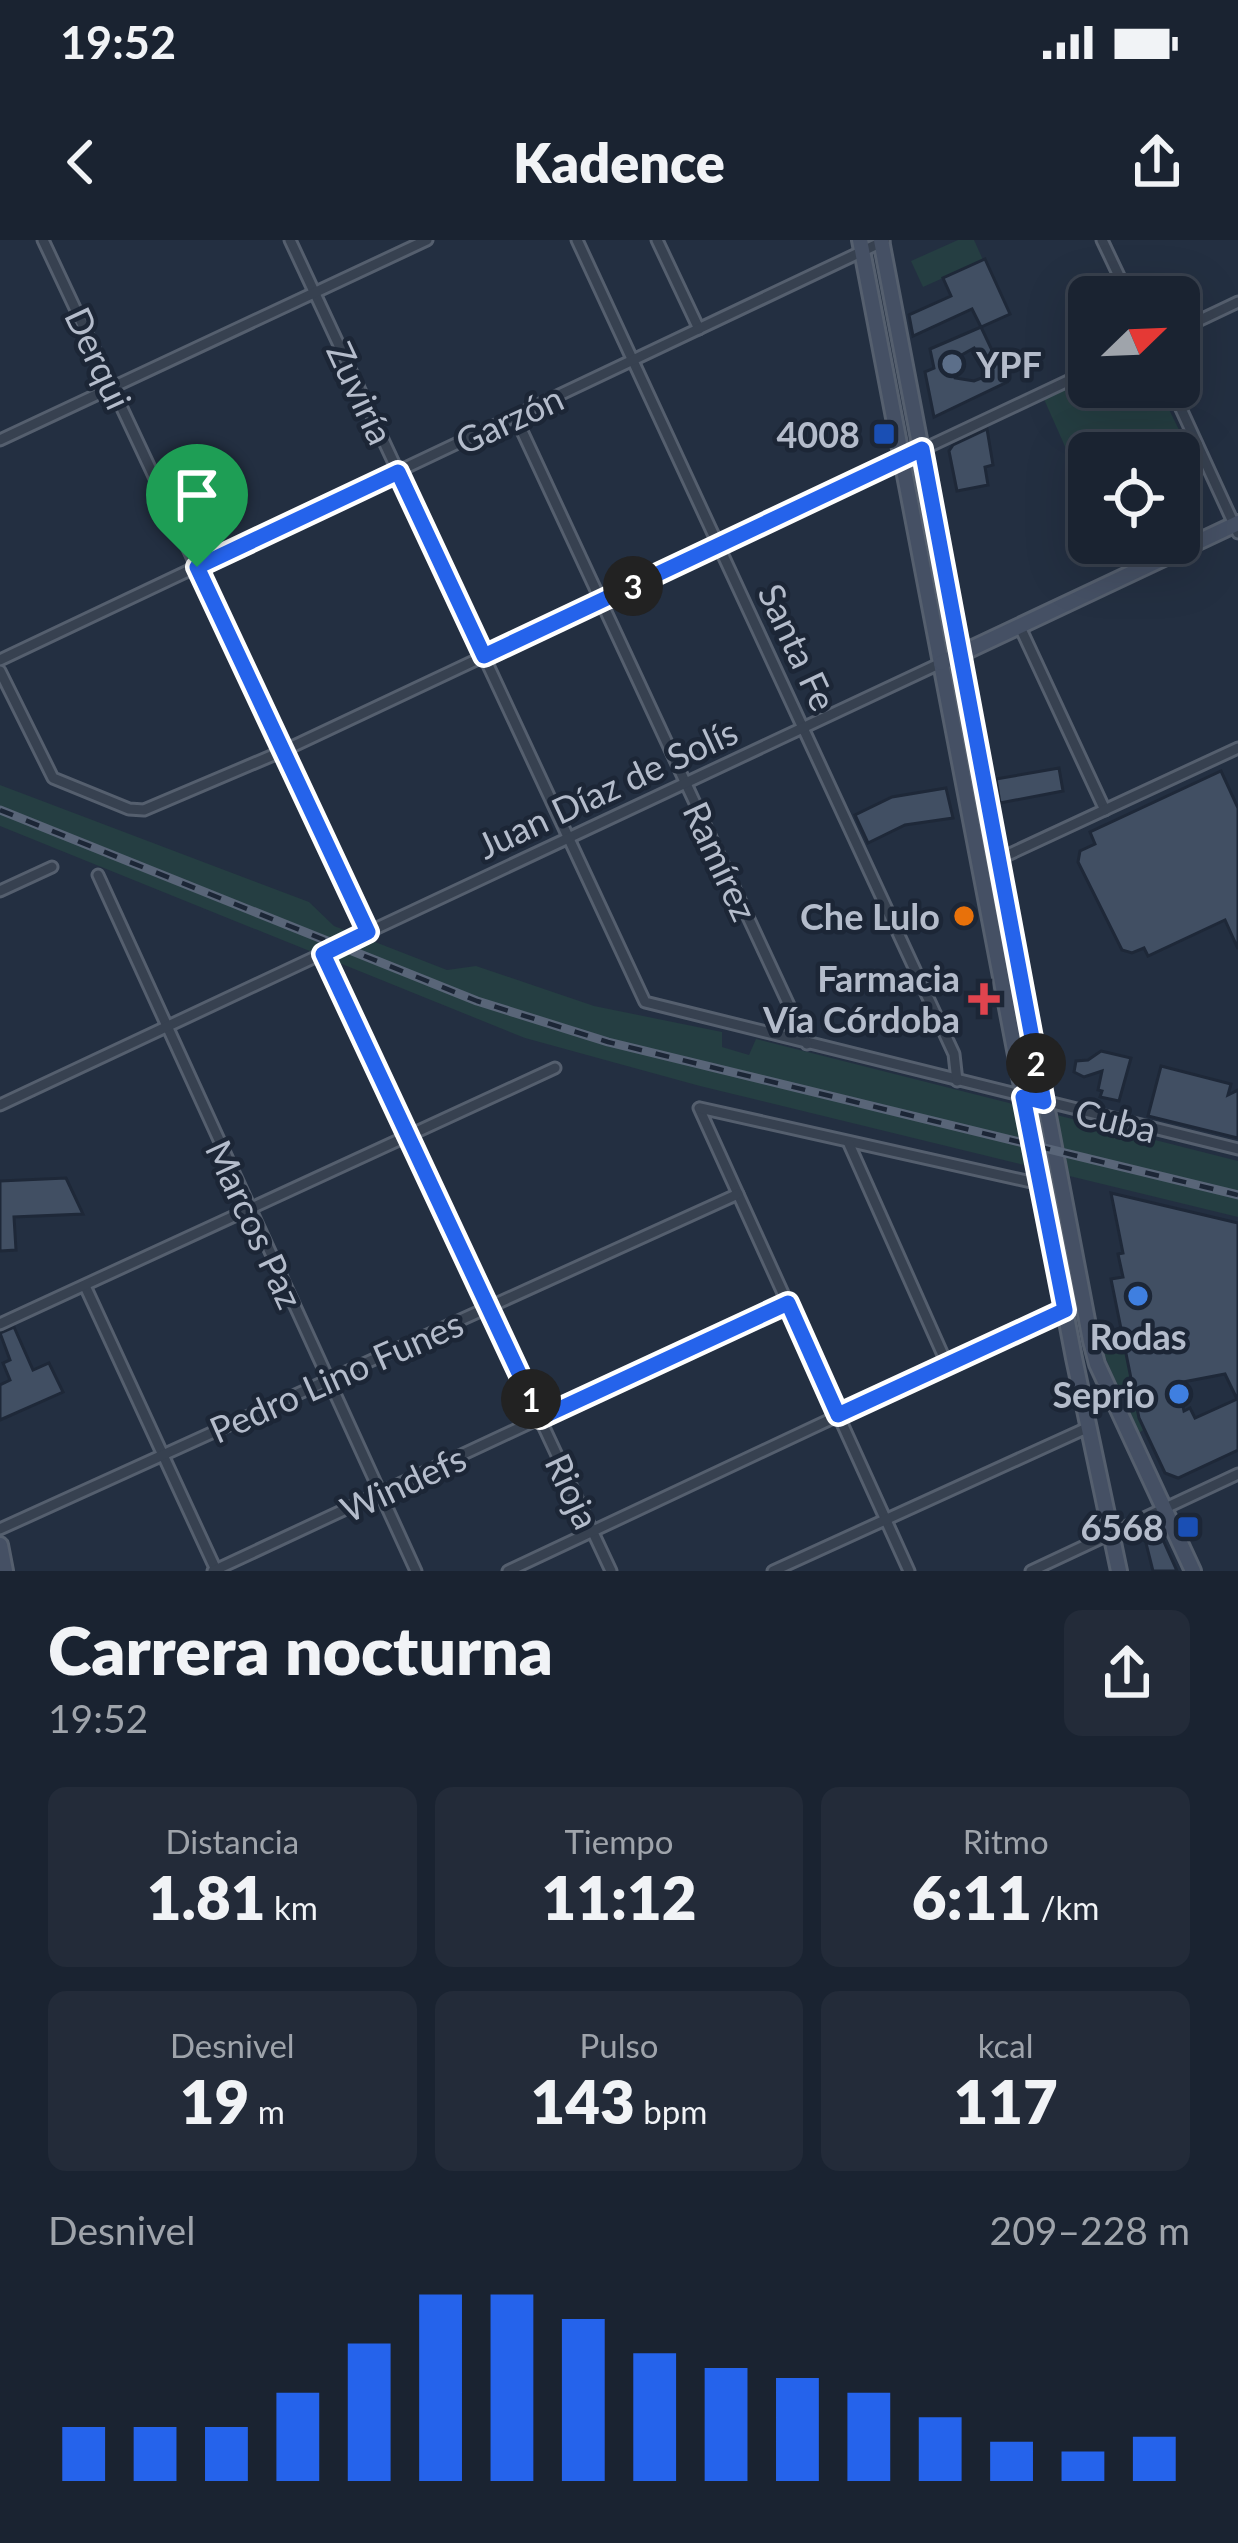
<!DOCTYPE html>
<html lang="es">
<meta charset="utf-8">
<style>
body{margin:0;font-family:Lato,sans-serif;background:#232b39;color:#f1f3f6;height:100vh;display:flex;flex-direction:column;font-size:45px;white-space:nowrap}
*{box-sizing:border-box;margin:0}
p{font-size:39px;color:#9fa4ab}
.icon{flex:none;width:66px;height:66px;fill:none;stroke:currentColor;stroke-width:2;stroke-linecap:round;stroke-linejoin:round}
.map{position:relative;height:1331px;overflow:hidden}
.side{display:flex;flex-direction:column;background:#1a2331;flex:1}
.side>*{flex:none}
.needle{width:78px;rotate:67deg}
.fabs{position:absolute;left:1068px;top:36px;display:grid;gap:24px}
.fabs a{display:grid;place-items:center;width:132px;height:132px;border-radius:18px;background:#1a2331;box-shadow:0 12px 48px #0002,0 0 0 3px #38404d;font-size:60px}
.pin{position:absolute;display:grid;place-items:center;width:102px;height:102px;color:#fff;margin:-123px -51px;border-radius:50% 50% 50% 0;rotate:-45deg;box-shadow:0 0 12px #0007}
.pin .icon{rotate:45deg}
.km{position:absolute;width:60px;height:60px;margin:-30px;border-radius:50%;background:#222;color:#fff;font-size:33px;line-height:60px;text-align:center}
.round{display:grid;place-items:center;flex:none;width:126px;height:126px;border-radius:18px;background:#232b39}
.summary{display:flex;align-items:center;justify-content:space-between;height:204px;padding:0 48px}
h1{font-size:66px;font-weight:800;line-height:90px}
.stats{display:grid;grid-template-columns:repeat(3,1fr);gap:18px;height:204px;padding:12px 48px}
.stats div{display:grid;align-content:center;border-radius:18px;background:#232b39;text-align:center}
.stats b{font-size:60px;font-weight:800}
.stats small{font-size:33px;font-weight:400}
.stats p{font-size:33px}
.chart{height:336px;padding:24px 48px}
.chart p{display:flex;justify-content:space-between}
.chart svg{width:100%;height:216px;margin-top:12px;stroke:#2563eb;stroke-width:6}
.status{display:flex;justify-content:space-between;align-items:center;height:84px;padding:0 60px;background:#1a2331;direction:ltr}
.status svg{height:33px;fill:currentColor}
header{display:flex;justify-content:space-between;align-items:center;height:156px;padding:0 48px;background:#1a2331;font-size:54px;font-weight:800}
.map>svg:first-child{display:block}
</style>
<div class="status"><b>19:52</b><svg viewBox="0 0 49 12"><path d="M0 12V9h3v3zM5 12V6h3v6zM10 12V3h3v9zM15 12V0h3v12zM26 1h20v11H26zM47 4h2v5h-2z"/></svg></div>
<header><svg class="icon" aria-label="back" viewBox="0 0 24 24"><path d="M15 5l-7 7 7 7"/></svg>Kadence<svg class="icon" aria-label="share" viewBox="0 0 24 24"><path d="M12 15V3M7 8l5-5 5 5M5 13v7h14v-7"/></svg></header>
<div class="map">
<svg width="1238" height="1331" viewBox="0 0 1238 1331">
<rect width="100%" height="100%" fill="#232f41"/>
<g fill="#253e42">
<path d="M 958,0 L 974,0 L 983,20 L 923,47 L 911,21 Z"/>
<path d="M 1089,136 L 1089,147 L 1158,147 L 1182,196 L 1149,213 L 1089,213 L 1089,244 L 1083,247 L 1043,157 Z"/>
<path d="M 0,545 L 309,662 L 334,686 L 447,730 L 476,726 L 594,766 L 722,792 L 722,807 L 749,815 L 756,799 L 1238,921 L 1238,977 L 700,846 L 525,798 L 0,586 Z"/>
<path d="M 1122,1093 L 1145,1189 L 1137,1194 L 1097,1097 Z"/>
</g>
<g fill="#414f63" stroke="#1e2838" stroke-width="3" fill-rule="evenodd">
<path d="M 985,19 L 1010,74 L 981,87 L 972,69 L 913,96 L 909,75 L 951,56 L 943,38 Z"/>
<path d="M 981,87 L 1007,142 L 934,177 L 925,132 L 934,128 L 930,109 ZM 974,108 L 987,136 L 974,141 L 955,138 L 949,122 Z"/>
<path d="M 987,189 L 993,225 L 985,227 L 988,245 L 957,251 L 949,211 L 953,205 Z"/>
<path d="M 1059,528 L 1063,551 L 1000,563 L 996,539 Z"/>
<path d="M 1221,531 L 1238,568 L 1238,709 L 1225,680 L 1148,716 L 1144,708 L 1132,713 L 1122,710 L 1078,622 L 1080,611 L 1095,604 L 1090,592 Z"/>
<path d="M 946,548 L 953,578 L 905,585 L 868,603 L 855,575 L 892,557 Z"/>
<path d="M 1101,811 L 1131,818 L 1119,861 L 1100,857 L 1102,851 L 1098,850 L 1102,831 L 1084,837 L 1074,832 L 1076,821 L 1088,820 Z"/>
<path d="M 1161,826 L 1231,844 L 1228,855 L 1238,850 L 1238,898 L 1148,876 Z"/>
<path d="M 66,938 L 83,974 L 14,977 L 16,1010 L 0,1011 L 0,941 Z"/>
<path d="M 1111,953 L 1238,983 L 1238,1210 L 1178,1238 L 1165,1233 L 1139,1178 L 1111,1039 L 1123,1037 L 1118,1014 L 1123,1013 ZM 1225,1134 L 1237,1159 L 1195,1178 L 1190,1168 L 1184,1171 L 1178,1143 Z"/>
<path d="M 14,1087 L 33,1130 L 49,1123 L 63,1152 L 0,1180 L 0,1145 L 10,1140 L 3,1123 L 10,1120 L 0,1093 Z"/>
<path d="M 1160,1293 L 1177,1331 L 1153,1331 L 1145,1299 Z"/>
</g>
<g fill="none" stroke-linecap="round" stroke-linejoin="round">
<defs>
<g id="minor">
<path d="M 43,0 L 368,692"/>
<path d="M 290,0 L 645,762 L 1238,909"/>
<path d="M 577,0 L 954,814 L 957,841"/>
<path d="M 657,0 L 699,89"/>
<path d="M 1102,0 L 1129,57"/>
<path d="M 1179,90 L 1238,62"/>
<path d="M 1171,147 L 1238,293"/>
<path d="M 515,176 L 807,804"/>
<path d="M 0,200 L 427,0"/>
<path d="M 1019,385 L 1105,570"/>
<path d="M 0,420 L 884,1"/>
<path d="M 0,431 L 53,538 L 129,569 L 144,570 L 283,511 L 1089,131"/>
<path d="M 999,619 L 1238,508"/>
<path d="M 98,635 L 416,1331"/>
<path d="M 0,651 L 52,627"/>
<path d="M 323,714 L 611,1331"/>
<path d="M 0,865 L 941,423"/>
<path d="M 699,868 L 909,1331"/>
<path d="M 700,868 L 1040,944"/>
<path d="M 849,904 L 947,1124"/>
<path d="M 85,1046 L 216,1330"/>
<path d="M 0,1084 L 555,828"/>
<path d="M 0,1289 L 738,954"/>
<path d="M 213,1331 L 787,1063"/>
<path d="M 508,1331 L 1065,1069"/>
<path d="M 773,1331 L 1089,1187"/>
<path d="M 1031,1331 L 1238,1234"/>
</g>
<g id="secondary">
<path d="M 860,0 L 1074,1118 L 1119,1331"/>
<path d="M 881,0 L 1091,1101 L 1097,1124 L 1193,1331"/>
<path d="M 941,423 L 1238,283"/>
<path d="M 0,1305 L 5,1331"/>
</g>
</defs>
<use href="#minor" stroke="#555f6e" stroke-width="15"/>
<use href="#secondary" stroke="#555f6e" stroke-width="20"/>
<use href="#minor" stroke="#374150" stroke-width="9"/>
<use href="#secondary" stroke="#455064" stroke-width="14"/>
<defs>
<path id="rail" d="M 0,570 L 477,761 L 608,802 L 1238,955"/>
</defs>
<use href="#rail" stroke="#596578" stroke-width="9"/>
<use href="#rail" stroke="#1c2636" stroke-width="4.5" stroke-dasharray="14" stroke-linecap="butt"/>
</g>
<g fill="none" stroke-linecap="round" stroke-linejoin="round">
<defs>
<path id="route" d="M 922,209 L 1044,862 L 1023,857 L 1065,1070 L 838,1175 L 788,1063 L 540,1178 L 323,714 L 368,692 L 197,327 L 398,232 L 484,416 Z"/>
</defs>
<use href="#route" stroke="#fff" stroke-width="24"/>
<use href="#route" stroke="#2563eb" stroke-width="15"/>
</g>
<circle fill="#5c6f8a" stroke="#1c2636" stroke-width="4.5" cx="952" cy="124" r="12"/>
<g fill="#1a4fb4" stroke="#1c2636" stroke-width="4.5">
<rect x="872" y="182" width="24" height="24" rx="6"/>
<rect x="1176" y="1275" width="24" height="24" rx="6"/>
</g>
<circle fill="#e8710a" stroke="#1c2636" stroke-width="4.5" cx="964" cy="676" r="12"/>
<path fill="#e0444e" stroke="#1c2636" stroke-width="4.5" d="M978 741h12v12h12v12h-12v12h-12v-12h-12v-12h12z"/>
<g fill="#3f7fe0" stroke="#1c2636" stroke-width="4.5">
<circle cx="1138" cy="1056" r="12"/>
<circle cx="1179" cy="1154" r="12"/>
</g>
<g text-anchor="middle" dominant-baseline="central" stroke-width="9" stroke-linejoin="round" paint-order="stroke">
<g font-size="36" fill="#b4bccb" stroke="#1c2636">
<text transform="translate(99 118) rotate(65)">Derqui</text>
<text transform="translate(361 153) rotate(65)">Zuviría</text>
<text transform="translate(509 179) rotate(-25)">Garzón</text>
<text transform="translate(798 407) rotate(65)">Santa Fe</text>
<text transform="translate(607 548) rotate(-25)">Juan Díaz de Solís</text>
<text transform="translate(721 621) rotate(65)">Ramírez</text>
<text transform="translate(1116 880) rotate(14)">Cuba</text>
<text transform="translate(255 984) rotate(65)">Marcos Paz</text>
<text transform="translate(336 1136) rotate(-24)">Pedro Lino Funes</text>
<text transform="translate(403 1243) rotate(-25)">Windefs</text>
<text transform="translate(573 1251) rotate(65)">Rioja</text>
</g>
<g font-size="36" font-weight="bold" fill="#b4bccb" stroke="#1c2636" text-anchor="end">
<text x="976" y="124" text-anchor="start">YPF</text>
<text x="860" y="194">4008</text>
<text x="940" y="676">Che Lulo</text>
<text x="960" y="738">Farmacia<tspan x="960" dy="41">Vía Córdoba</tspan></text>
<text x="1138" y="1096" text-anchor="middle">Rodas</text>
<text x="1155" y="1154">Seprio</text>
<text x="1164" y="1287">6568</text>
</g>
</g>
</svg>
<div class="fabs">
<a><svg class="needle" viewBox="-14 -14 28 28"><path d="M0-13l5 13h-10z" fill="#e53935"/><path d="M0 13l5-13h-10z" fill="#9fa4ab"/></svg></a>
<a><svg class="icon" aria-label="locate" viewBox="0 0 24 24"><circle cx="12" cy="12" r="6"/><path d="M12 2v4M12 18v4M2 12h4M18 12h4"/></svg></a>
</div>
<div class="pin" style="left:197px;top:327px;background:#1e9e55"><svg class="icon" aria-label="arrive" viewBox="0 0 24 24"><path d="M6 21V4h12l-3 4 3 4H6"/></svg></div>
<b class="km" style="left:531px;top:1159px">1</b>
<b class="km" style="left:1036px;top:823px">2</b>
<b class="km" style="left:633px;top:346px">3</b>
</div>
<section class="side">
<div class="summary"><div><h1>Carrera nocturna</h1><p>19:52</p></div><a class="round"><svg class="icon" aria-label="share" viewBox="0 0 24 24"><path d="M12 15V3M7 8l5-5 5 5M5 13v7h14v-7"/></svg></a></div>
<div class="stats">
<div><p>Distancia</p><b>1.81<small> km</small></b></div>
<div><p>Tiempo</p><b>11:12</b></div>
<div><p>Ritmo</p><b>6:11<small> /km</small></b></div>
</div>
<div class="stats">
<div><p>Desnivel</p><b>19<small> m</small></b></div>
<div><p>Pulso</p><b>143<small> bpm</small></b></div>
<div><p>kcal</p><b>117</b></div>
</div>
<div class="chart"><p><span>Desnivel</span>209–228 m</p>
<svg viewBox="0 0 160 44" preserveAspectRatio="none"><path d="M5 44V33M15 44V33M25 44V33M35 44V26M45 44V16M55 44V6M65 44V6M75 44V11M85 44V18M95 44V21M105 44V23M115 44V26M125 44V31M135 44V36M145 44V38M155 44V35"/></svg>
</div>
</section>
